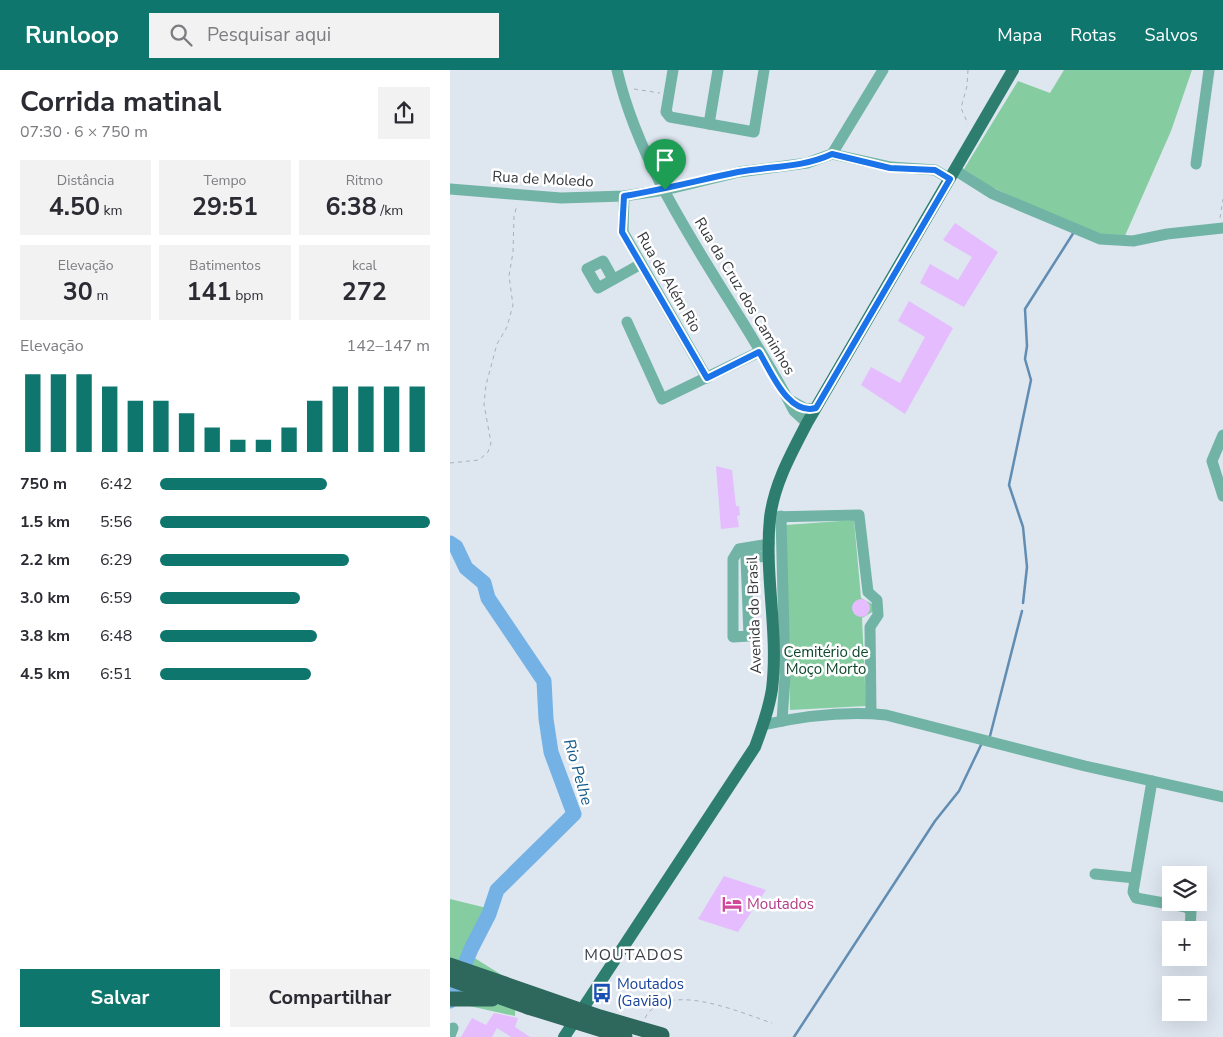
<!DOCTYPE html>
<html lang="pt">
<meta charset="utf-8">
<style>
body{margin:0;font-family:"Nunito Sans",sans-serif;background:#f2f2f3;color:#2b2b33;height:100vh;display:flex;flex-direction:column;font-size:19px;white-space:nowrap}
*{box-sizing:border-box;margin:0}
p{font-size:16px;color:#7c7c81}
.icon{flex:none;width:28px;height:28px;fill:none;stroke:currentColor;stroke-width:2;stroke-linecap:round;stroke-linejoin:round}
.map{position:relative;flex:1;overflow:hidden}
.panel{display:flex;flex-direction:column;background:#fff;width:450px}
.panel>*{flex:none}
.buttons{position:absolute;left:712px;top:796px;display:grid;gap:10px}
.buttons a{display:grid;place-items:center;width:45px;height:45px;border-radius:0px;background:#fff;box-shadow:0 5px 20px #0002;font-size:25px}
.pin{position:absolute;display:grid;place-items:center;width:42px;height:42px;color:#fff;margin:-51px -21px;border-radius:50% 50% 50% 0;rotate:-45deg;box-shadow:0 0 5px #0007}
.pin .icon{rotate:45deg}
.round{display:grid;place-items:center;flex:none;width:52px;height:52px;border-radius:0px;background:#f2f2f3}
.summary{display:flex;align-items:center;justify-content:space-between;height:85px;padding:0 20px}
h1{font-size:28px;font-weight:700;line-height:38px}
.metrics{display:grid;grid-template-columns:repeat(3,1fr);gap:8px;height:85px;padding:5px 20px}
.metrics div{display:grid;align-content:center;border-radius:0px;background:#f2f2f3;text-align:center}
.metrics b{font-size:25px;font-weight:700}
.metrics small{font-size:14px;font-weight:400}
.metrics p{font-size:14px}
.chart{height:140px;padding:10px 20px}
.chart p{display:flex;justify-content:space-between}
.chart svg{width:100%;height:90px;margin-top:5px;stroke:#0f766e;stroke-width:6}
.action{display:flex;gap:10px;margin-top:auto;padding:10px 20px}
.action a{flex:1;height:58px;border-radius:0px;background:#0f766e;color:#fff;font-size:20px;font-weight:700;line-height:58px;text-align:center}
.action a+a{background:#f2f2f3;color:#2b2b33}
ul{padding:0 20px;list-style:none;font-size:16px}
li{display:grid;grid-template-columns:80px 60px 1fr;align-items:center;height:38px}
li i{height:12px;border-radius:6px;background:#0f766e}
header{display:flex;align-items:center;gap:30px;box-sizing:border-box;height:70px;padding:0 25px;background:#0f766e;color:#fff}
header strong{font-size:24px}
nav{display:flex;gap:28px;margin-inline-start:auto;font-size:18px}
.search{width:350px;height:45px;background:#f2f2f3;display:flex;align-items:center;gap:12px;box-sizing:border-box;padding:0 18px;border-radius:0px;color:#7c7c81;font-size:19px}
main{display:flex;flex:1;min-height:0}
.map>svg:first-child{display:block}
</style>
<header>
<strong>Runloop</strong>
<div class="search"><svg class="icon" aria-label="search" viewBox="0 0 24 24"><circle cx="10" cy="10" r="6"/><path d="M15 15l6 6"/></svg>Pesquisar aqui</div>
<nav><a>Mapa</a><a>Rotas</a><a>Salvos</a></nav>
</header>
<main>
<section class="panel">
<div class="summary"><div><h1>Corrida matinal</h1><p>07:30 · 6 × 750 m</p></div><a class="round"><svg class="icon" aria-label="share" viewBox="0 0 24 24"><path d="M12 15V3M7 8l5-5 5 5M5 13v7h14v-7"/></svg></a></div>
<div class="metrics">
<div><p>Distância</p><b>4.50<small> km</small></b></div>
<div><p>Tempo</p><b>29:51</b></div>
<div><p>Ritmo</p><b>6:38<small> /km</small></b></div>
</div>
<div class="metrics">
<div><p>Elevação</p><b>30<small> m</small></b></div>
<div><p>Batimentos</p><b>141<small> bpm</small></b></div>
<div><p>kcal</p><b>272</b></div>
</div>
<div class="chart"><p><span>Elevação</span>142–147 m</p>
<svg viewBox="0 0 160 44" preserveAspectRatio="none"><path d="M5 44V6M15 44V6M25 44V6M35 44V12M45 44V19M55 44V19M65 44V25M75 44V32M85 44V38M95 44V38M105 44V32M115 44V19M125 44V12M135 44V12M145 44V12M155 44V12"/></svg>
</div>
<ul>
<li><b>750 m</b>6:42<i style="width:62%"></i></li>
<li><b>1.5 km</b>5:56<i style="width:100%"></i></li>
<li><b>2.2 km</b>6:29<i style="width:70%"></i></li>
<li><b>3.0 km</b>6:59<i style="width:52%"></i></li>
<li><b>3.8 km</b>6:48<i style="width:58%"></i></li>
<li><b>4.5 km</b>6:51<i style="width:56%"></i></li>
</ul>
<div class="action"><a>Salvar</a><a>Compartilhar</a></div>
</section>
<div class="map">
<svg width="773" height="967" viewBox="0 0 773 967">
<rect width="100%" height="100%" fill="#dee6f0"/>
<g fill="#85cda0">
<path d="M 614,0 L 742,0 L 721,61 L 674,168 L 653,167 L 541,117 L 514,99 L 568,11 L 600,23 Z"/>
<path d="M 404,450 L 411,528 L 424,535 L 424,541 L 412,548 L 416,636 L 340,640 L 336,455 Z"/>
<path d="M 0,829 L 45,840 L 23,887 L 66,914 L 65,946 L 1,932 L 0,935 Z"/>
</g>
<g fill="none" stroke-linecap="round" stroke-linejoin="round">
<g stroke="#618db3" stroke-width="2.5">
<path d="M 573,533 L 577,497 L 573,457 L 559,415 L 581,310 L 575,289 L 577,276 L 575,239 L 624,162"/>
<path d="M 540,666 L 572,541"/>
<path d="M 344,967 L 485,751 L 509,721 L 531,675"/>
</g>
<path stroke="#74b2e6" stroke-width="15" d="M 0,473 L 6,477 L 16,498 L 34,513 L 38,528 L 94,611 L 96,649 L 101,682 L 124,744 L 47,820 L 39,844 L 21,879 L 0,931"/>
</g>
<g fill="#e5bcfe">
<path d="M 505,153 L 548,182 L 514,237 L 470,213 L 480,194 L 508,210 L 522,187 L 493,170 Z"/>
<path d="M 459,231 L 503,258 L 455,344 L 411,315 L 421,297 L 450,313 L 475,267 L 448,251 Z"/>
<path d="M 266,396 L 282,400 L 286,436 L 289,436 L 290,445 L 287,446 L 289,457 L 271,459 Z"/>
<path d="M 304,501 L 307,501 L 309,548 L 306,548 Z"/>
<circle cx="411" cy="538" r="9"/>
<path d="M 274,806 L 316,820 L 288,862 L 248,849 Z"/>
<path d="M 44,943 L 68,948 L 65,957 L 80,967 L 61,967 L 47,958 L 42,967 L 11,967 L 22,948 L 36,955 Z"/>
</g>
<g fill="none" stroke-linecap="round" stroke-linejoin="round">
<g stroke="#a9b0b8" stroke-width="1" stroke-dasharray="4 4" stroke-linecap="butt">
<path d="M 518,0 L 517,16 L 511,38 L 518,54"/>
<path d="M 184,19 L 210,23"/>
<path d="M 770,148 L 773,129"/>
<path d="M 0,393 L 29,390 L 38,382 L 41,373 L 34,334 L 36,315 L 47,274 L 57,257 L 63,235 L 59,206 L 63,182 L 64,146 L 67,135"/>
<path d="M 195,948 C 216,909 291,943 322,953"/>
</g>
<g stroke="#71b4a5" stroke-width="11">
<path d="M 167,0 C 195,122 288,231 344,341 L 357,353"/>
<path d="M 223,0 L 216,42 L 220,47 L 304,62 L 314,0"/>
<path d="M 259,54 L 268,0"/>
<path d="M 382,84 L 433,0"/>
<path d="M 746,94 L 759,0"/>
<path d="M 505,100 L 543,124 L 650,169 L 683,171 L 717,164 L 773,158"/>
<path d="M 0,119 L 111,128 L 174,126 L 215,120 L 289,102 L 357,93 L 382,84 L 441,97 L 485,100 L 500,109"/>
<path d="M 174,126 L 173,162 L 257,308"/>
<path d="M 163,209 L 153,191 L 137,199 L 148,218 L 191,194"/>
<path d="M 177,252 L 212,329 L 309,282"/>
<path d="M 338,329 L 356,339 L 366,338"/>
<path d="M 773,365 L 762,391 L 773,426"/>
<path d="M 331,446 L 335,606 L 332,651"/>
<path d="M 320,447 L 409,445 L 418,522 L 427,530 L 428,545 L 420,557 L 421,643"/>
<path d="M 319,486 L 296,488 L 299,566 L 283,567 L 283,489 L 289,479 L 319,474"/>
<path d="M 313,655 C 353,646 395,641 436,645 L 635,696 L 773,727"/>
<path d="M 702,711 L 683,822 L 686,828 L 736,837 L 741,841 L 740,860"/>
<path d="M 645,804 L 685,808"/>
<path d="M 0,966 L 3,958"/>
</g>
<path stroke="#2e7e70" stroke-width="12" d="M 114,967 L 305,677 C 312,658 319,639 322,619 C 329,562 314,505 320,448 C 324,414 341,384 357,353 L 563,0"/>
<g stroke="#2e675c" stroke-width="15">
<path d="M 0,909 L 78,937"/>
<path d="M 0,929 L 42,929"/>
</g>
<g stroke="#2e675c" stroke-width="15">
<path d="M 0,895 L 150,947 L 212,965"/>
<path d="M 78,937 L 175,967"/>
</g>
</g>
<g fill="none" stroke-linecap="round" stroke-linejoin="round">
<defs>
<path id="route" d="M 382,84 L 440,98 L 485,100 L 500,109 L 366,338 C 338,346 321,301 309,282 L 257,308 L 172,162 L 174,126 C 212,120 249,110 288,102 C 320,96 352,98 382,84 Z"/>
</defs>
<use href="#route" stroke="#fff" stroke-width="10"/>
<use href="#route" stroke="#1a73e8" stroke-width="6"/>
</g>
<defs>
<symbol id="hotel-bare" viewBox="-9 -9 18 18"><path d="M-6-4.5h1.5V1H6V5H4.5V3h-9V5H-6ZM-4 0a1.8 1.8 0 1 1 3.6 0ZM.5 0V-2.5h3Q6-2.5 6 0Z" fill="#d1479c" stroke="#fff" stroke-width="2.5" paint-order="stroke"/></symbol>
<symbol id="bus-bare" viewBox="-9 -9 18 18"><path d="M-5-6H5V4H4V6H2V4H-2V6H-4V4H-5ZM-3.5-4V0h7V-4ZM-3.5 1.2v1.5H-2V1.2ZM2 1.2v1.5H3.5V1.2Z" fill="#1a4fb4" stroke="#fff" stroke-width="2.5" paint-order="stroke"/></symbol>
</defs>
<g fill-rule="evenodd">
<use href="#hotel-bare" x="268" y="820" width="28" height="28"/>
<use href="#bus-bare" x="138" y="909" width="28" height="28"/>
</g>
<g text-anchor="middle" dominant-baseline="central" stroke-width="5" stroke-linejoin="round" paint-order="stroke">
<g font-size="15" fill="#34383c" stroke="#fff">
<text transform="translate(93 109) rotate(3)">Rua de Moledo</text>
<text transform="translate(219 212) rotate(60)">Rua de Além Rio</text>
<text transform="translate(295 226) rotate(59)">Rua da Cruz dos Caminhos</text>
<text transform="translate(304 545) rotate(-92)">Avenida do Brasil</text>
</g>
<g font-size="15" fill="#0c472a" stroke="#fff">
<text x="376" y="582">Cemitério de<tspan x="376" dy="17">Moço Morto</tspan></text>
</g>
<g font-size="15" fill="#b23c85" stroke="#fff" text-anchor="start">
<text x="297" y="834">Moutados</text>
</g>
<g font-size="15" fill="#164399" stroke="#fff" text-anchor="start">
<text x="167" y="914">Moutados<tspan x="167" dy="17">(Gavião)</tspan></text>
</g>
<g font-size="16" font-style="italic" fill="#145a8a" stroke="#fff">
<text transform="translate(128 702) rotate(74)">Rio Pelhe</text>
</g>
<g font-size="16" letter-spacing="1" fill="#394048" stroke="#fff">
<text x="184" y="885">MOUTADOS</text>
</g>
</g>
</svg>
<div class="buttons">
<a><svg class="icon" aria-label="layers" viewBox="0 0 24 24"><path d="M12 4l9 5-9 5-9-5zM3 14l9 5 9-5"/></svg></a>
<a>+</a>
<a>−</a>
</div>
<div class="pin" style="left:215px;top:120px;background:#1e9e55"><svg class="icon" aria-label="arrive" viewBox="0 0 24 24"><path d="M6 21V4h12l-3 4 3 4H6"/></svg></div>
</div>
</main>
